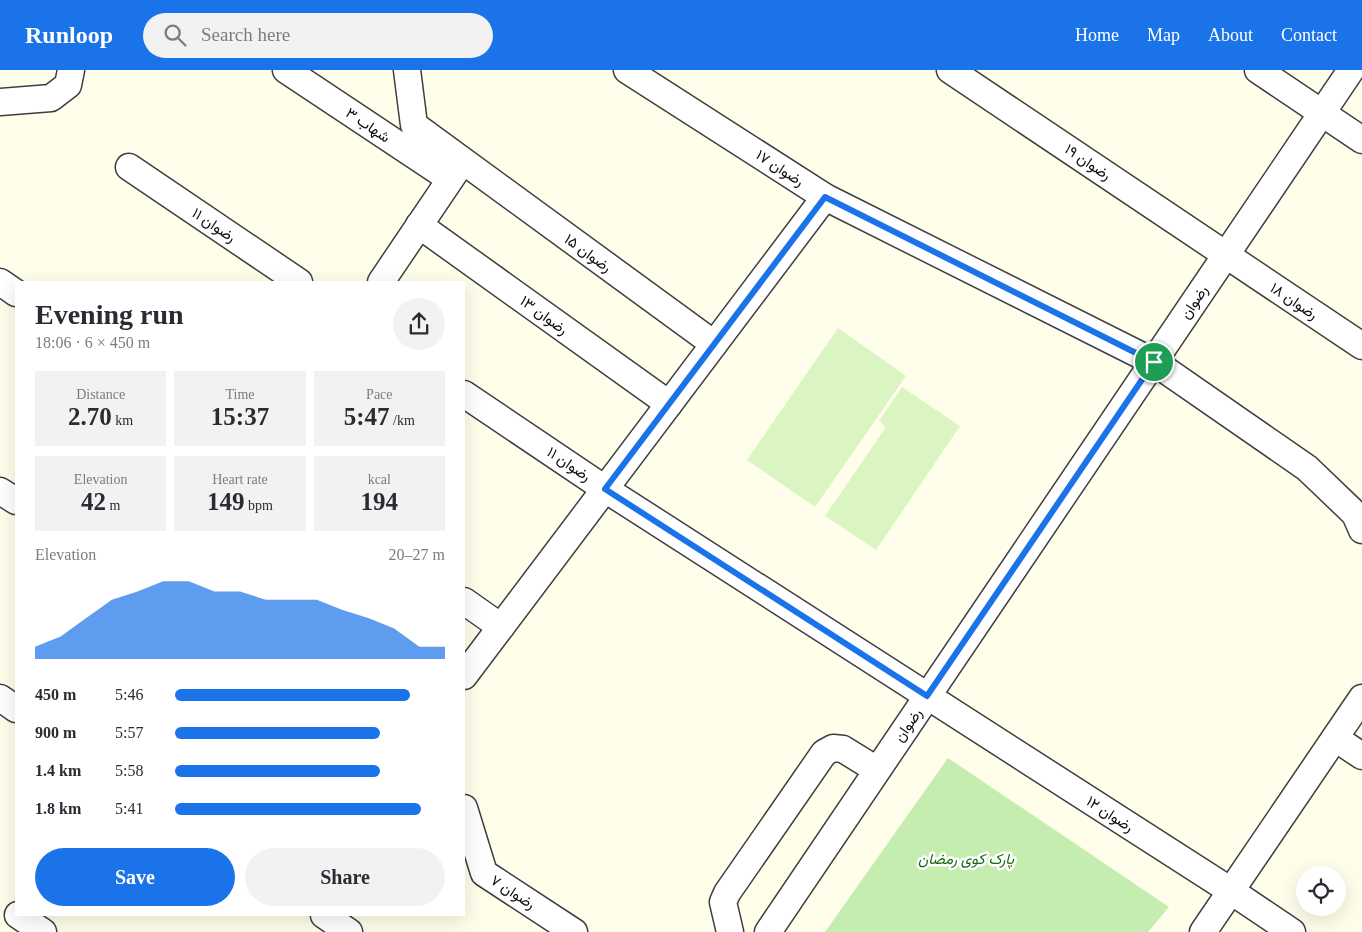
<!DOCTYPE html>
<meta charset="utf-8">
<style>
body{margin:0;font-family:"Times New Roman",Vazirmatn,serif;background:#f2f2f3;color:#2b2b33;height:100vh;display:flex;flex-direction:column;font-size:19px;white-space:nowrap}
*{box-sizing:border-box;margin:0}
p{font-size:16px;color:#7c7c81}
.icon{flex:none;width:28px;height:28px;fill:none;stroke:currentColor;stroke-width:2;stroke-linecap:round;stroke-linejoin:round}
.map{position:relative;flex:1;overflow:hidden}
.sheet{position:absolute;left:15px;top:211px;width:450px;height:635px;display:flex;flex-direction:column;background:#fff;border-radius:0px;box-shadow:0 5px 20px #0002}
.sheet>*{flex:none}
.buttons{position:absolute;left:1296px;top:796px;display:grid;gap:10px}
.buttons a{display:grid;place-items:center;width:50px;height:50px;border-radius:50%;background:#fff;box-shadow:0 5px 20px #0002;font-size:25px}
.pin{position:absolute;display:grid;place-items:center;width:42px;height:42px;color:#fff;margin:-21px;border:2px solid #fff;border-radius:50%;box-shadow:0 1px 5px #0007}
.round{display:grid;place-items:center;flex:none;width:52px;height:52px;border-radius:26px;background:#f2f2f3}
.head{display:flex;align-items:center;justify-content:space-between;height:85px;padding:0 20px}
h1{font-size:28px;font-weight:600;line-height:38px}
.stats{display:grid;grid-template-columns:repeat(3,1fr);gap:8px;height:85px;padding:5px 20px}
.stats div{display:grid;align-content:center;border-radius:0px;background:#f2f2f3;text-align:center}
.stats b{font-size:25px;font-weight:600}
.stats small{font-size:14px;font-weight:400}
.stats p{font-size:14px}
.chart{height:140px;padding:10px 20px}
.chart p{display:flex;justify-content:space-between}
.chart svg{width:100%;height:90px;margin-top:5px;fill:#1a73e8;opacity:.7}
.action{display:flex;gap:10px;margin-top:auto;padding:10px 20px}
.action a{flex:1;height:58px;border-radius:30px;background:#1a73e8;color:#fff;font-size:20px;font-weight:600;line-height:58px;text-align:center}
.action a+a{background:#f2f2f3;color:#2b2b33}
ul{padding:0 20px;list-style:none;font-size:16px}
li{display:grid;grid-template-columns:80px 60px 1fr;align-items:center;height:38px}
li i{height:12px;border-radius:6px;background:#1a73e8}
header{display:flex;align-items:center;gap:30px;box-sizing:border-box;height:70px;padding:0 25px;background:#1a73e8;color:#fff}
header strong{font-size:24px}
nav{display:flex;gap:28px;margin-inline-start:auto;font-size:18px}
.search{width:350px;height:45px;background:#f2f2f3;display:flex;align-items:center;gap:12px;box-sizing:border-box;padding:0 18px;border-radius:28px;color:#7c7c81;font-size:19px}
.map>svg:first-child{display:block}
</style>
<header>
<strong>Runloop</strong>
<div class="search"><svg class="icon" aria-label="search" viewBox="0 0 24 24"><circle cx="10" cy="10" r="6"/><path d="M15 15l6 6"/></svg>Search here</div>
<nav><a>Home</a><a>Map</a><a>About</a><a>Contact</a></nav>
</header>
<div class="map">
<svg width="1362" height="862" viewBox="0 0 1362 862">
<rect width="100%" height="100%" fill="#fffeea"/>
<path fill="#c5edaf" d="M 948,688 L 1169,837 L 1148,862 L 825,862 Z"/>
<g fill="#daf4c2">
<path d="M 838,258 L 906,306 L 815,437 L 747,390 Z"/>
<path d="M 902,317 L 960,356 L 876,480 L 825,446 L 886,357 L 879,351 Z"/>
</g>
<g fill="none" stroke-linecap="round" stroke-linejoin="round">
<defs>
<g id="street">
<path d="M 286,0 L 450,109"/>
<path d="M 407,0 L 414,55 L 714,274"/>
<path d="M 627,0 L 825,127 L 1154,292 L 1307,398 L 1355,444 L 1362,460"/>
<path d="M 950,0 L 1362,276"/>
<path d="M 1258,0 L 1362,70"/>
<path d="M 0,32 L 51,28 L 68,15 L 71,0"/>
<path d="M 129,97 L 299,212"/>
<path d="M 419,155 L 669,334"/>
<path d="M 0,212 L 16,223"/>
<path d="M 381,212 L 460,95"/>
<path d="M 464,324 L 605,419 L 1231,821 L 1292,862"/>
<path d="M 0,421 L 16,431"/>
<path d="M 464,531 L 501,557"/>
<path d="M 464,606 L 825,127"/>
<path d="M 0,628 L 16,639"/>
<path d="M 1335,668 L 1362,686"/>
<path d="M 464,738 L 484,803 L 574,862"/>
<path d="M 18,845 L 43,862"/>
<path d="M 324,845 L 349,862"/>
<path d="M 730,862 L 723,832 L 727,823 L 824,683 L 833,678 L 843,679 L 877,700"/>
<path d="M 768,862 L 1351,0"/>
<path d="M 1203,862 L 1362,628"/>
</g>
</defs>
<use href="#street" stroke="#3e3e3e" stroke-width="29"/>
<use href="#street" stroke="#fff" stroke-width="26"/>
</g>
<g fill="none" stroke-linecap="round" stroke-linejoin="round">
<defs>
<path id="route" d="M 825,127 L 1154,292 L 927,626 L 605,419 Z"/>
</defs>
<use href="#route" stroke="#fff" stroke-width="10"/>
<use href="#route" stroke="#1a73e8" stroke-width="6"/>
</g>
<g text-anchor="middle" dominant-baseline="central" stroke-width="5" stroke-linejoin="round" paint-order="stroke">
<g font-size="15" fill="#0b0b0b" stroke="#fff">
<text transform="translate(368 55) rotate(34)">شهاب ۳</text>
<text transform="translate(1088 92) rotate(34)">رضوان ۱۹</text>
<text transform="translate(780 98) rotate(33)">رضوان ۱۷</text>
<text transform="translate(214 155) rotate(34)">رضوان ۱۱</text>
<text transform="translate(588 183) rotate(36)">رضوان ۱۵</text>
<text transform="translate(1294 231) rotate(34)">رضوان ۱۸</text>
<text transform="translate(1194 232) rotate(-56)">رضوان</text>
<text transform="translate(544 245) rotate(36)">رضوان ۱۳</text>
<text transform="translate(569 394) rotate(34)">رضوان ۱۱</text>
<text transform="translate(908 655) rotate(-55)">رضوان</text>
<text transform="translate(1110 744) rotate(33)">رضوان ۱۲</text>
<text transform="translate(513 822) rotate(33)">رضوان ۷</text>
</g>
<g font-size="15" font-style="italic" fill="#196916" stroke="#fff">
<text x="966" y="789">پارک کوی رمضان</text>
</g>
</g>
</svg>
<div class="buttons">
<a><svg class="icon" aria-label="locate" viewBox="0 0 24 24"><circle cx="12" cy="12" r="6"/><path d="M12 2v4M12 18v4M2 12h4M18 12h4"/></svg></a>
</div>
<div class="pin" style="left:1154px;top:292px;background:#1e9e55"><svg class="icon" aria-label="arrive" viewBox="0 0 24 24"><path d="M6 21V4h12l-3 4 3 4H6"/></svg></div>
<section class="sheet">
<div class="head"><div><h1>Evening run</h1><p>18:06 · 6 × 450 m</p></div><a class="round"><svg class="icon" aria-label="share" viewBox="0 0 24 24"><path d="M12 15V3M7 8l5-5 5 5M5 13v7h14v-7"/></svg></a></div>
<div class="stats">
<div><p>Distance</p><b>2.70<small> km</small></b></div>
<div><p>Time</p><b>15:37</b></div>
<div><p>Pace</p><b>5:47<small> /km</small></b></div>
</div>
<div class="stats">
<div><p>Elevation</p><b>42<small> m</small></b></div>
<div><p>Heart rate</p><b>149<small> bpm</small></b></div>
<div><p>kcal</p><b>194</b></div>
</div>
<div class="chart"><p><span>Elevation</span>20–27 m</p>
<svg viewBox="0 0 160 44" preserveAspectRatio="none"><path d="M0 44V38L10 33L20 24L30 15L40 11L50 6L60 6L70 11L80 11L90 15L100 15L110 15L120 20L130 24L140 29L150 38L160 38V44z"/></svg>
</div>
<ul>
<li><b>450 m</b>5:46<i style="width:87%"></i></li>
<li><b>900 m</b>5:57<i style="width:76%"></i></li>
<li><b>1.4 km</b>5:58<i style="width:76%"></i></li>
<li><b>1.8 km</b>5:41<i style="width:91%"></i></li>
</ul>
<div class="action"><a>Save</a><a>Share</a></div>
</section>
</div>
